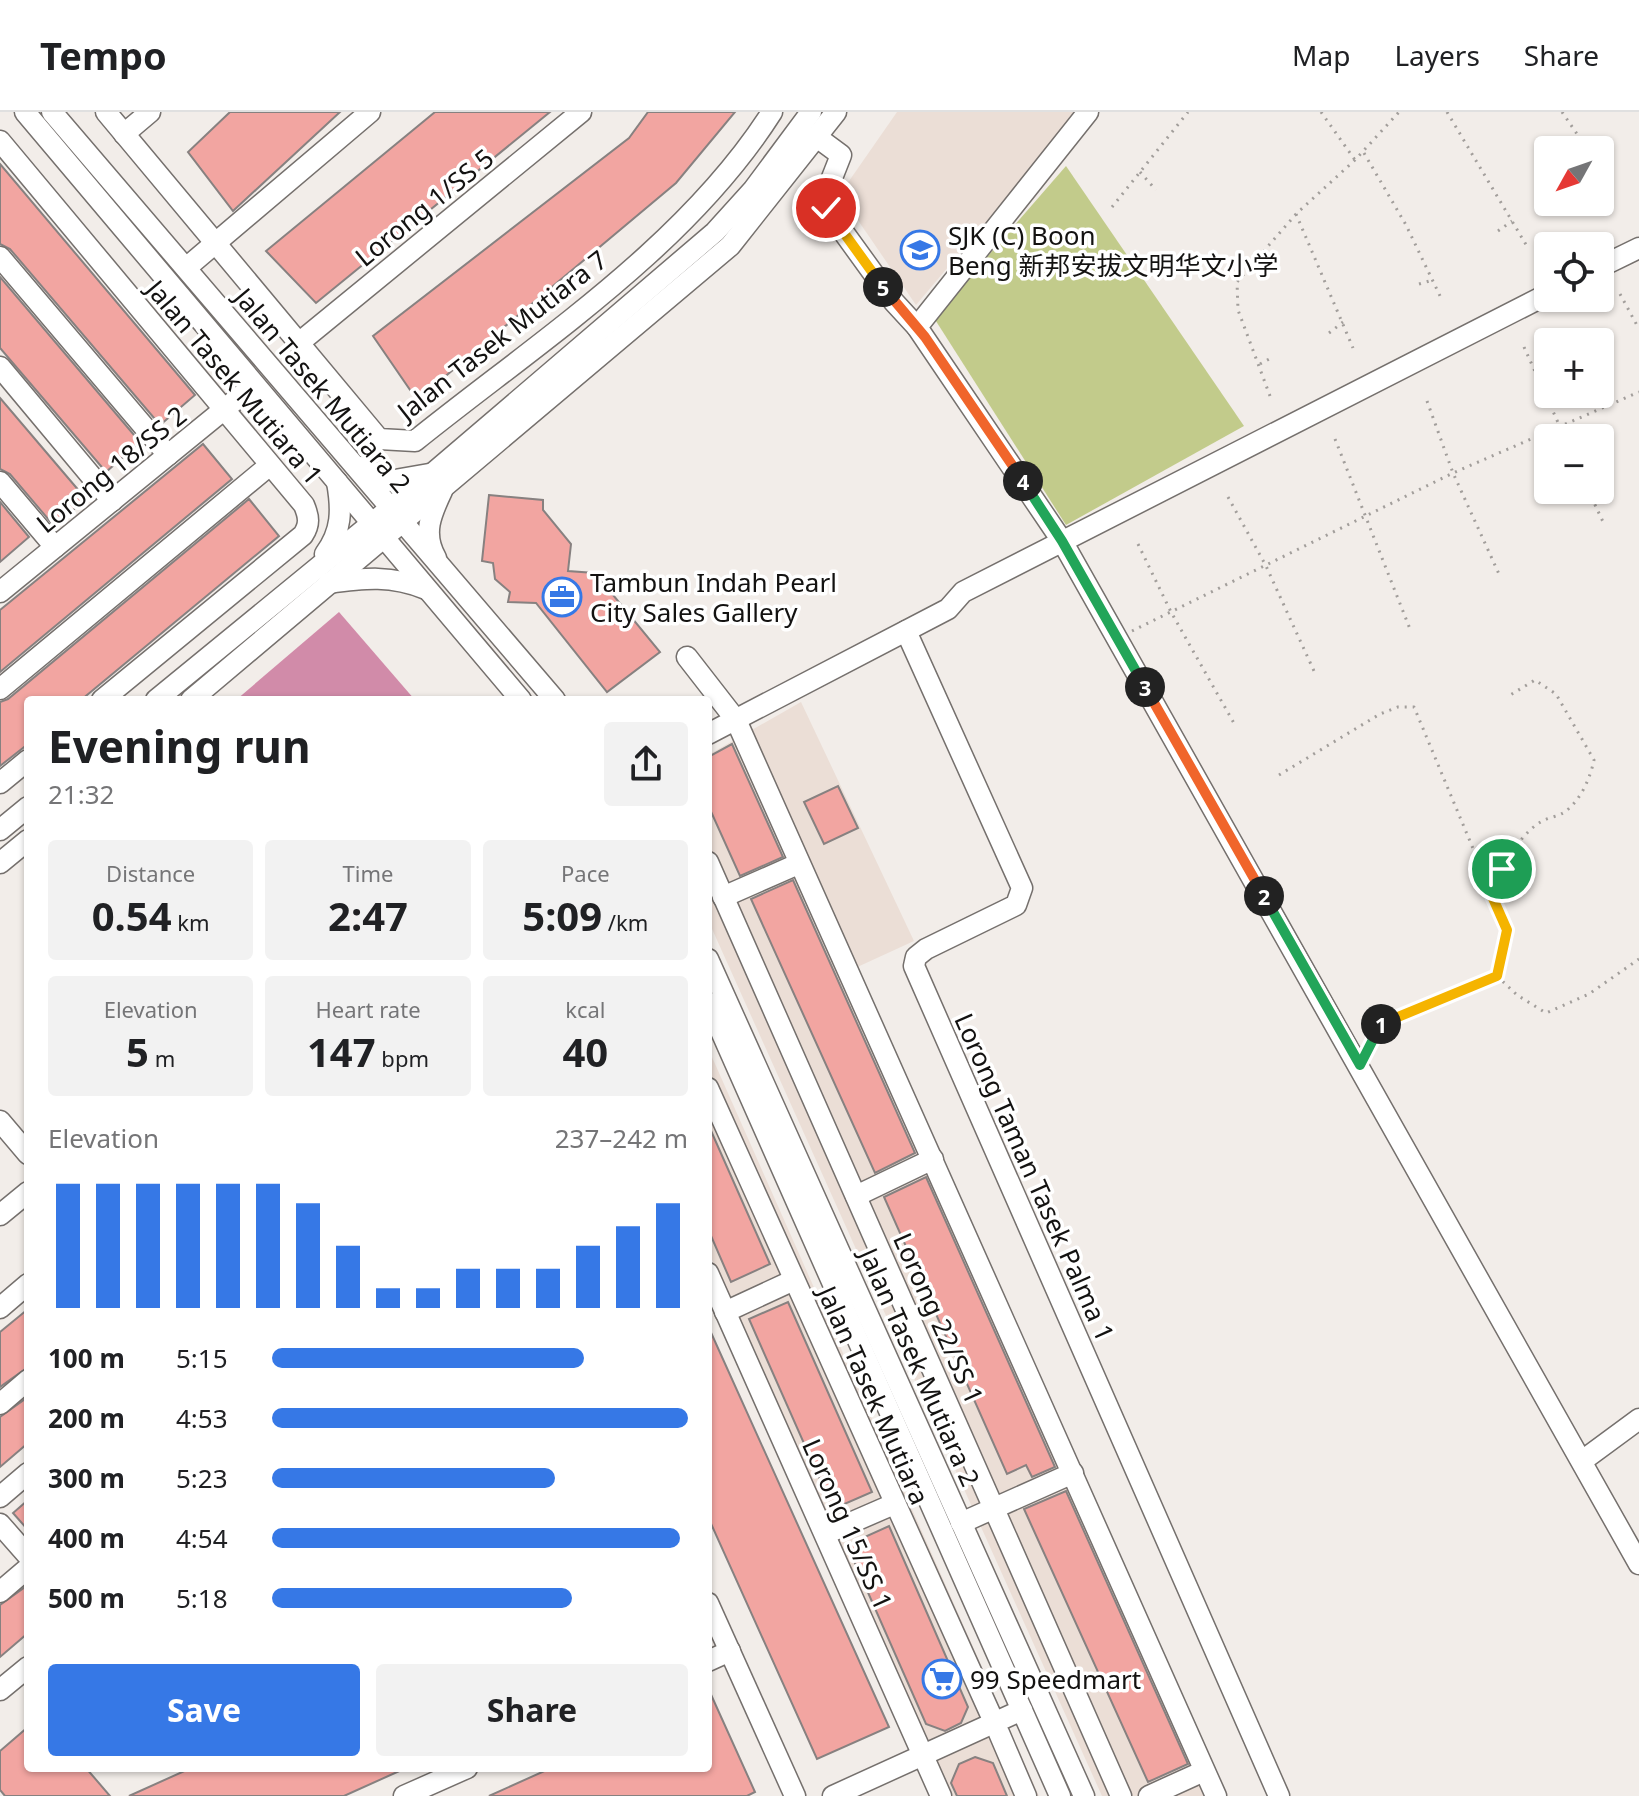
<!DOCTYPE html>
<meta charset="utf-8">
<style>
body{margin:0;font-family:"Noto Sans","Noto Sans SC",sans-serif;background:#f2f2f2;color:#202124;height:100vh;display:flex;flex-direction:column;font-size:30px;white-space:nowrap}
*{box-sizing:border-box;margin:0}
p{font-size:26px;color:#757577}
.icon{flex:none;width:44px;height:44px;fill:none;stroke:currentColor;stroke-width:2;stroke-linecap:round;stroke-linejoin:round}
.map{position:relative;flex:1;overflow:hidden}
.side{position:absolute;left:24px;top:584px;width:688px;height:1076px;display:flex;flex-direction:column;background:#fff;border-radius:8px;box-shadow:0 2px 6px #0004}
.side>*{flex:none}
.needle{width:52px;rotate:230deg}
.controls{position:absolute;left:1534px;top:24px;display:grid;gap:16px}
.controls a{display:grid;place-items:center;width:80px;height:80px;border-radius:8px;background:#fff;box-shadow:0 2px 6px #0004;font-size:40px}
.pin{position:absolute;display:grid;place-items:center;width:68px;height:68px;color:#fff;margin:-34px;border:4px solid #fff;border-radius:50%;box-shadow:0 2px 8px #0007}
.km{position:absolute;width:40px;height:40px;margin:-20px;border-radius:50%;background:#222;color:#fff;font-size:22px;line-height:40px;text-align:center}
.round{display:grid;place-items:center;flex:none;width:84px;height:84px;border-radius:8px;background:#f2f2f2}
.headline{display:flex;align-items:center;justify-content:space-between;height:136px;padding:0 24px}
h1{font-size:44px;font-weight:700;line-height:60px}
.stats{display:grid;grid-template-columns:repeat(3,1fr);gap:12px;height:136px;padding:8px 24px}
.stats div{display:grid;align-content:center;border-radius:8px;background:#f2f2f2;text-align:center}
.stats b{font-size:40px;font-weight:700}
.stats small{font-size:22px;font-weight:400}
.stats p{font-size:22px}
.chart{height:224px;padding:16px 24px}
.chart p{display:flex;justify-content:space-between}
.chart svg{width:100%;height:144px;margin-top:8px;stroke:#3678e6;stroke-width:6}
.cta{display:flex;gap:16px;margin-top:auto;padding:16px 24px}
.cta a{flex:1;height:92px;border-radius:8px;background:#3678e6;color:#fff;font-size:32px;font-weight:700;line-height:92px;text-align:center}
.cta a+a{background:#f2f2f2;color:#202124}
ul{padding:0 24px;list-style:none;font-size:26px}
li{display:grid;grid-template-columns:128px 96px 1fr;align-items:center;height:60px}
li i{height:20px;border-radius:10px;background:#3678e6}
header{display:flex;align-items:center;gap:48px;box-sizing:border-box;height:112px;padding:0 40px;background:#fff;border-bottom:2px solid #e0e0e0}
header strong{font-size:38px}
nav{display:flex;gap:44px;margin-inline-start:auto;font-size:28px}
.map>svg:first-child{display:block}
</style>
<header>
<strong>Tempo</strong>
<nav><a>Map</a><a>Layers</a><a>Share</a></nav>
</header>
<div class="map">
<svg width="1639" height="1684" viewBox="0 0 1639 1684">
<rect width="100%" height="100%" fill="#f2ede9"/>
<g fill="#ebded6">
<path d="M 897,0 L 1079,0 L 916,193 L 840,82 Z"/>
<path d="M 801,590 L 914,829 L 853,857 L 1221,1684 L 1102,1684 L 708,808 L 708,643 Z"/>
<path d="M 708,936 L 1039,1684 L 953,1684 L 708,1139 Z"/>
</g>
<path fill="#c2cb8b" d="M 1066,54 L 1244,314 L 1066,413 L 934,206 Z"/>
<path fill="#d18ba9" d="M 339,500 L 415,588 L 236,588 Z"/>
<g fill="#f2a5a1" stroke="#878180" stroke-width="2">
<path d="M 230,0 L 340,0 L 233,99 L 188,40 Z"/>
<path d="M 435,0 L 550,0 L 316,191 L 266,139 Z"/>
<path d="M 648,0 L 735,0 L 676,71 L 417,288 L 373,224 L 629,26 Z"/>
<path d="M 0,52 L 195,283 L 160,313 L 10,137 L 0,132 Z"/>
<path d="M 0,165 L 140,330 L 106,360 L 0,236 Z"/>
<path d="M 0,286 L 86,387 L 54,414 L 10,362 L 0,357 Z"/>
<path d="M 203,332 L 232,367 L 0,560 L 0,498 Z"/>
<path d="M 489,383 L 543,388 L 543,398 L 571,432 L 568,459 L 595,461 L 660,540 L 607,580 L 536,491 L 508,490 L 510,480 L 495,467 L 493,451 L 482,449 Z"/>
<path d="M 249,387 L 279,424 L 81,588 L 28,588 L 28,632 L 0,654 L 0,590 L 8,587 Z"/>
<path d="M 0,390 L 29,425 L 0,450 Z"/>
<path d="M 732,632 L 783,745 L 740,764 L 708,693 L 708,645 Z"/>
<path d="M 838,674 L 858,716 L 824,732 L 804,690 Z"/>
<path d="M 793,768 L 915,1041 L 875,1061 L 751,787 Z"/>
<path d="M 708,1012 L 770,1152 L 731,1170 L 708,1117 Z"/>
<path d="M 926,1065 L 1055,1355 L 1032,1365 L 1026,1353 L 1007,1362 L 884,1085 Z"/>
<path d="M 788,1190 L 872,1380 L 833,1397 L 749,1207 Z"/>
<path d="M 28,1197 L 28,1255 L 0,1275 L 0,1220 Z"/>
<path d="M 708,1214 L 889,1615 L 817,1647 L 708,1405 Z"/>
<path d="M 28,1285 L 28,1331 L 0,1355 L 0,1305 Z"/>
<path d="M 1066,1379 L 1188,1652 L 1148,1670 L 1024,1397 Z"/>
<path d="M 28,1388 L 28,1418 L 13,1401 Z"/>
<path d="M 889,1414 L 968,1595 L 961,1611 L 945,1619 L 926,1612 L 847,1433 Z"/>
<path d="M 28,1473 L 28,1521 L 0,1545 L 0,1493 Z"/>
<path d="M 708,1576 L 755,1680 L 747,1684 L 489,1684 L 551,1656 L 708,1656 Z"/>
<path d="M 28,1615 L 28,1656 L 86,1656 L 110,1684 L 5,1684 L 0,1678 L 0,1639 Z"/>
<path d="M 975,1645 L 993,1651 L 1007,1684 L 957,1684 L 951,1671 L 959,1652 Z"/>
<path d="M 191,1656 L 406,1656 L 344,1684 L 129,1684 Z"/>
</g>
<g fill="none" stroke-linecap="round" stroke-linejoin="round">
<defs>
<g id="minor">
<path d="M 25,0 L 521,588"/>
<path d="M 52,0 L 555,588"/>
<path d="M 106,0 L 379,327 L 415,329 C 538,230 686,135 772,0"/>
<path d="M 1088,0 L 917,215 L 1062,429 L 1639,1452"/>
<path d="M 124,22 L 150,0"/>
<path d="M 818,26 L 841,43 L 826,81 L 826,96 L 894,190 L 917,215"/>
<path d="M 0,29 L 304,393 C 309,405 310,412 303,423 L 102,588"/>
<path d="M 0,145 L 168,343"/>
<path d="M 1600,155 L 1639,136"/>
<path d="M 186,156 L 370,0"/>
<path d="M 300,230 L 581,0"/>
<path d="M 0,255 L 112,389"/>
<path d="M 361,355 L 389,369 L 429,362"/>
<path d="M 0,370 L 55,435"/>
<path d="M 325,442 C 342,419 342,398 337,370"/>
<path d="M 436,446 C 422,422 431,402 442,379"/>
<path d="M 329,471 C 365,466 391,463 426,477"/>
<path d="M 0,480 L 254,273"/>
<path d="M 906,519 L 1022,776 L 1016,793 L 926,837 L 916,845 L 914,854 L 1279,1684"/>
<path d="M 687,545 L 736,608 L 1216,1684"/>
<path d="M 0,577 L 270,353"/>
<path d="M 156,588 L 432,362 L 715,120 L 753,78 L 811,0"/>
<path d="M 191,588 L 730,134 L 836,0"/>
<path d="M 708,622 L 948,497 L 963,480 L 1548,182"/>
<path d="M 0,671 L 28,648"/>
<path d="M 0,718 L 28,695"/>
<path d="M 708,750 L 1121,1684"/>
<path d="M 0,751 L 28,728"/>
<path d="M 723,785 L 798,752"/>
<path d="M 708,847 L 1084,1684"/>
<path d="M 708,890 L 1060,1684"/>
<path d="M 708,976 L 994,1610"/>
<path d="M 0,1009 L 28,1042"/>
<path d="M 856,1084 L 933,1047"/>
<path d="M 0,1103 L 28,1080"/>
<path d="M 708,1161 L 941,1684"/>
<path d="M 0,1196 L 28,1172"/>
<path d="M 725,1200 L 794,1168"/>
<path d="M 0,1292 L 28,1268"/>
<path d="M 1582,1349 L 1639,1307"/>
<path d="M 0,1385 L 28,1361"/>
<path d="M 961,1411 L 1073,1361"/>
<path d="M 0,1412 L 28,1444"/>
<path d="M 825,1422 L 894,1392"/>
<path d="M 0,1480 L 28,1456"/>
<path d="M 708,1491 L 795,1684"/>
<path d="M 708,1549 L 730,1539"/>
<path d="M 0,1578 L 28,1555"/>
<path d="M 999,1621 L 1026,1684"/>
<path d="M 404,1684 L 467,1656"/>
<path d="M 833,1684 L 1022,1598"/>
<path d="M 1149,1684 L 1204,1659"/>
</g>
</defs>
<use href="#minor" stroke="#75706d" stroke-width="23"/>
<g stroke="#a29e9b" stroke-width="3" stroke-dasharray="2 6" stroke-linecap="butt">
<path d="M 1321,0 L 1355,48"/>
<path d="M 1447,0 L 1528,136"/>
<path d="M 1562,0 L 1588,38"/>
<path d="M 1364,41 L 1406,113 L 1441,186"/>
<path d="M 1600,57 L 1609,69"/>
<path d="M 1140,60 L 1156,78"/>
<path d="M 1112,95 L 1188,0"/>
<path d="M 1296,102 L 1353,236"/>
<path d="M 1498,119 L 1512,109"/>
<path d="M 1419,172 L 1433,168"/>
<path d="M 1620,182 L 1639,217"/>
<path d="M 1329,221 L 1343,210"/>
<path d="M 1524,235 L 1565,326"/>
<path d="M 1260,252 L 1271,246"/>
<path d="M 1270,284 L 1238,198 L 1237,170 L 1296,102 L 1355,48 L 1399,0"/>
<path d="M 1427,289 L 1453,361 L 1499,462"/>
<path d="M 1335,327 L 1410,517"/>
<path d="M 1588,378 L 1605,414"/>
<path d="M 1228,385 L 1266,454 L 1314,559"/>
<path d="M 1138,432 L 1171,500 L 1235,613"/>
<path d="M 1132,519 L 1453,361 L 1639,280"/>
<path d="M 1279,663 L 1380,602 L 1398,595 L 1414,595 L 1507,818 L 1497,864"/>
<path d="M 1492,784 C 1501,759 1516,726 1539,711 C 1546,706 1556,705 1563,701 C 1580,690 1590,667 1594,648 L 1556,582 L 1535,568 L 1507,585"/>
<path d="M 1369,935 L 1381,911 L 1497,864 L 1517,883 L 1546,901 L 1589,882 L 1639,847"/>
</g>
<use href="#minor" stroke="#fff" stroke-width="20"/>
</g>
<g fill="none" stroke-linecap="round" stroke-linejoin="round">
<defs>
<path id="split-1" d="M 1381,912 L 1497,864 L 1507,818 L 1492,784 L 1502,757"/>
<path id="split-2" d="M 1264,784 L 1360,953 L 1381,912"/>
<path id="split-3" d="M 1145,575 L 1264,784"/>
<path id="split-4" d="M 1023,369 L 1062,429 L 1145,575"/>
<path id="split-5" d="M 883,175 L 925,225 L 1023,369"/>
<path id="split-6" d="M 826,96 L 883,175"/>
</defs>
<use href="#split-1" stroke="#fff" stroke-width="16"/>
<use href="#split-2" stroke="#fff" stroke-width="16"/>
<use href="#split-3" stroke="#fff" stroke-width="16"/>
<use href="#split-4" stroke="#fff" stroke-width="16"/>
<use href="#split-5" stroke="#fff" stroke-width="16"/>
<use href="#split-6" stroke="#fff" stroke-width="16"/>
<use href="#split-1" stroke="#f5b400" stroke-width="10"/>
<use href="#split-2" stroke="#22a559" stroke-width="10"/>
<use href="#split-3" stroke="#f0652b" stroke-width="10"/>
<use href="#split-4" stroke="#22a559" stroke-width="10"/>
<use href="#split-5" stroke="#f0652b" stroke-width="10"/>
<use href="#split-6" stroke="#f5b400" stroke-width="10"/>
</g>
<defs>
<symbol id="school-ring" viewBox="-11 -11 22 22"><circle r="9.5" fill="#fff" stroke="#3678e6" stroke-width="1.5"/><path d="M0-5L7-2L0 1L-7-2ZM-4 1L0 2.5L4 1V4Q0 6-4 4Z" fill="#3678e6"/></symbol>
<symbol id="office-ring" viewBox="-11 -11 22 22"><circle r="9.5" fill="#fff" stroke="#3678e6" stroke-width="1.5"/><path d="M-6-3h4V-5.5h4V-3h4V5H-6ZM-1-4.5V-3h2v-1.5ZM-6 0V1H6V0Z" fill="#3678e6"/></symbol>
<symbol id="supermarket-ring" viewBox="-11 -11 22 22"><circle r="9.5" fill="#fff" stroke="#3678e6" stroke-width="1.5"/><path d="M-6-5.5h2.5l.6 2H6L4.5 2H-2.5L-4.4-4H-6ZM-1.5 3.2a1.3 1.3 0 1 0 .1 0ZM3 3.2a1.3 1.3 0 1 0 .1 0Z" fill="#3678e6"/></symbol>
</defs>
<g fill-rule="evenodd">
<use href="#school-ring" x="898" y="116" width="44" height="44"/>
<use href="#office-ring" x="540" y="463" width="44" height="44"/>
<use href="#supermarket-ring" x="920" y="1545" width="44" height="44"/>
</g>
<g text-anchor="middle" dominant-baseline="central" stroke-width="7" stroke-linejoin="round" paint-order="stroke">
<g font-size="26" fill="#131211" stroke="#fff">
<text transform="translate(424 95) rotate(-39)">Lorong 1/SS 5</text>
<text transform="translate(502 223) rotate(-38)">Jalan Tasek Mutiara 7</text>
<text transform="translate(235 270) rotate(50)">Jalan Tasek Mutiara 1</text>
<text transform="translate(323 278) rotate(50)">Jalan Tasek Mutiara 2</text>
<text transform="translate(111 357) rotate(-39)">Lorong 18/SS 2</text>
<text transform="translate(1035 1065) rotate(66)">Lorong Taman Tasek Palma 1</text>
<text transform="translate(939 1206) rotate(66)">Lorong 22/SS 1</text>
<text transform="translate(920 1255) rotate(66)">Jalan Tasek Mutiara 2</text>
<text transform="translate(874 1283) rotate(66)">Jalan Tasek Mutiara</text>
<text transform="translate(848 1412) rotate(66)">Lorong 15/SS 1</text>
</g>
<g font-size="26" fill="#131211" stroke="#fff" text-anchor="start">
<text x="948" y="123">SJK (C) Boon<tspan x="948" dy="30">Beng 新邦安拔文明华文小学</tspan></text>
<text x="590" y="470">Tambun Indah Pearl<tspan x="590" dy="30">City Sales Gallery</tspan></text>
<text x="970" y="1567">99 Speedmart</text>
</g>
</g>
</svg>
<div class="controls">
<a><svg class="needle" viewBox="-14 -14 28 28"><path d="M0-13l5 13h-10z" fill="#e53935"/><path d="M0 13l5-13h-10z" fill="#757577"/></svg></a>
<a><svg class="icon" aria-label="locate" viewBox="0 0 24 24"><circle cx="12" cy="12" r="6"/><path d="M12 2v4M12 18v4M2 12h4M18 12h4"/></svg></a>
<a>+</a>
<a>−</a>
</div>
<div class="pin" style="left:1502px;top:757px;background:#1e9e55"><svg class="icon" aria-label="arrive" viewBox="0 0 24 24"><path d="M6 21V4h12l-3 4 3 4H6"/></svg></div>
<div class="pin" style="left:826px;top:96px;background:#d93025"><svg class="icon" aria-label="check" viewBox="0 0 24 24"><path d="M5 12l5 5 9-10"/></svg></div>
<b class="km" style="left:1381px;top:912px">1</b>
<b class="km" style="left:1264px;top:784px">2</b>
<b class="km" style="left:1145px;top:575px">3</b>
<b class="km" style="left:1023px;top:369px">4</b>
<b class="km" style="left:883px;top:175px">5</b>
<section class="side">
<div class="headline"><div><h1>Evening run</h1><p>21:32</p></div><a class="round"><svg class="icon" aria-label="share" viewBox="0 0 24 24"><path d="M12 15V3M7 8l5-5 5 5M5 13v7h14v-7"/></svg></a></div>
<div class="stats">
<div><p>Distance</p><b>0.54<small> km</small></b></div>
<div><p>Time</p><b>2:47</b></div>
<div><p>Pace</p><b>5:09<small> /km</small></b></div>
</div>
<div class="stats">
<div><p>Elevation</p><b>5<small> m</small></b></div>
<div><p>Heart rate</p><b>147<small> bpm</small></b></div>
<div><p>kcal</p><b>40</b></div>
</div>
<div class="chart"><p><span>Elevation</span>237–242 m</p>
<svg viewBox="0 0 160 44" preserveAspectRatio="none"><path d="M5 44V6M15 44V6M25 44V6M35 44V6M45 44V6M55 44V6M65 44V12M75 44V25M85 44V38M95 44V38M105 44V32M115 44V32M125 44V32M135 44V25M145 44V19M155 44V12"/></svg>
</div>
<ul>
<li><b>100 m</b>5:15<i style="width:75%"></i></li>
<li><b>200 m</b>4:53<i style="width:100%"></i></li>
<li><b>300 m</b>5:23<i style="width:68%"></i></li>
<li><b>400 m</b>4:54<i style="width:98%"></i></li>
<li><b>500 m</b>5:18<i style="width:72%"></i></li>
</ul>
<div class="cta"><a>Save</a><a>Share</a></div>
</section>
</div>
